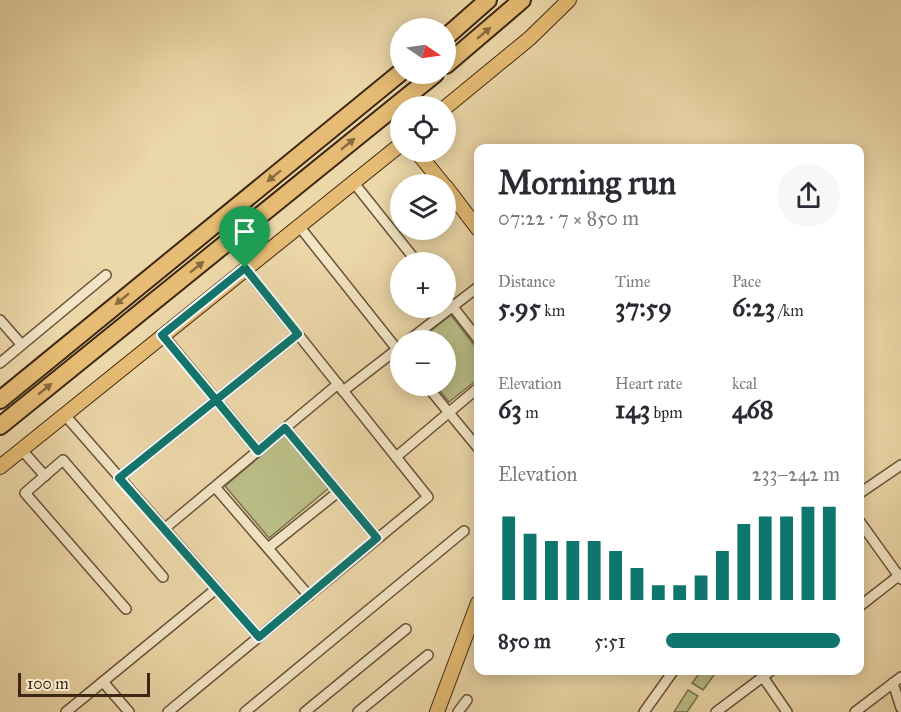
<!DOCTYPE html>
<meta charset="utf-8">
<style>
body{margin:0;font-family:"IM FELL Great Primer",serif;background:#f7f7f7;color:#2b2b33;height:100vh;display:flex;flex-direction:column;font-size:22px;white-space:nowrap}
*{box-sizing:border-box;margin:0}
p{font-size:20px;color:#7c7c81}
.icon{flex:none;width:33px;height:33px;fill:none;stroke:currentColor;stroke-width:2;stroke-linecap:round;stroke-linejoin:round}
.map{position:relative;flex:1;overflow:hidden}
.details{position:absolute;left:474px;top:144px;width:390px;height:531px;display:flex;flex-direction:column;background:#fff;border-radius:12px;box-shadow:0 3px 15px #0003}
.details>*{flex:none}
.needle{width:39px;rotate:103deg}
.tools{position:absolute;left:390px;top:18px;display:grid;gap:12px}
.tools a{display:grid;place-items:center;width:66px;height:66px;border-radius:50%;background:#fff;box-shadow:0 3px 15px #0003;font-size:30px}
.scale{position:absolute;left:18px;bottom:15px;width:132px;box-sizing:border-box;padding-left:6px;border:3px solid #3d2712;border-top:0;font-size:16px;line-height:21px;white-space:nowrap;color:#3d2712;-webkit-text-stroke:4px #f3e5c6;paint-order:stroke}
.pin{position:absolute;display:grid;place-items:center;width:51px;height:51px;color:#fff;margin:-62px -26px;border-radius:50% 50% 50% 0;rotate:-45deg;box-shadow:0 0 6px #0007}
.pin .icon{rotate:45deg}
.round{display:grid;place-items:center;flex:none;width:63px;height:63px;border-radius:32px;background:#f7f7f7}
.summary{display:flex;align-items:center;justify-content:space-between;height:102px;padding:0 24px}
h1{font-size:33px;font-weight:700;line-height:45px}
.figures{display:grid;grid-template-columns:repeat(3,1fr);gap:9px;height:102px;padding:6px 24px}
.figures div{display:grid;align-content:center}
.figures b{font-size:26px;font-weight:700}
.figures small{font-size:16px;font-weight:400}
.figures p{font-size:16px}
.chart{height:168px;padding:12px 24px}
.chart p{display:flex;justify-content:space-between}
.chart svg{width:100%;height:108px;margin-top:6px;stroke:#0f766e;stroke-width:6}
ul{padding:0 24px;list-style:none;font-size:20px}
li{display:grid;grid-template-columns:96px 72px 1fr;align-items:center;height:45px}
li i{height:15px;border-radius:8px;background:#0f766e}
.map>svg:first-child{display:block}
</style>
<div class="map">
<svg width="901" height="712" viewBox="0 0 901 712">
<rect width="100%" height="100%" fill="#ecd7a8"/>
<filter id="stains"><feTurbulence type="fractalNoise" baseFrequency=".00333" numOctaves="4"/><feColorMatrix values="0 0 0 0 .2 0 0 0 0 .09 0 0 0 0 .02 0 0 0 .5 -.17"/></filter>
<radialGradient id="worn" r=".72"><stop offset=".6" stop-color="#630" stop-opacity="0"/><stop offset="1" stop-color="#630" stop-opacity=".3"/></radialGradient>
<g fill="#babe86" stroke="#7c724c" stroke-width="1.5">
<path d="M 451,315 L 478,350 L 478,379 L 449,402 L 436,386 L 446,386 L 446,340 L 419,340 Z"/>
<path d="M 285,435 L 329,488 L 269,538 L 225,486 Z"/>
<path d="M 701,671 L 717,671 L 703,690 L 692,683 Z"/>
<path d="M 688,690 L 698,696 L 687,712 L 674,712 Z"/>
</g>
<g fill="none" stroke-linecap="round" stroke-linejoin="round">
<defs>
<g id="street">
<path d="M 354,183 L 417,262"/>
<path d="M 299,226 L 400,353"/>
<path d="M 446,298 L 478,339"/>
<path d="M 0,320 L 21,344"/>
<path d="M 163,335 L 258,451"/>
<path d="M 409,340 L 478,287"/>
<path d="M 0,363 L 106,275"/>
<path d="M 427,386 L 478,448"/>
<path d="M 343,391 L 400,347"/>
<path d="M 64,414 L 259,637"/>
<path d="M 285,428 L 377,538"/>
<path d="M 21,449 L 45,476"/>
<path d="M 396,457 L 478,388"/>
<path d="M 119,478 L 298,334"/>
<path d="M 215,487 L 309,596"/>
<path d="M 860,493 L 901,465"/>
<path d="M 860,522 L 901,579"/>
<path d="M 164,529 L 338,384"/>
<path d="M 268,548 L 338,492"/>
<path d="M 860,606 L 901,574"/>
<path d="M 126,609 L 25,493 L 63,460 L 163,577"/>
<path d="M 763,677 L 787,712"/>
<path d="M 104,683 L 129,712"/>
<path d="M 893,683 L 901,708"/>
<path d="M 66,712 L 216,589"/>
<path d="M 168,712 L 428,497 L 245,268"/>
<path d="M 245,712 L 464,531"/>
<path d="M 305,712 L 406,629"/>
<path d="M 358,712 L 428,655"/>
<path d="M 458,712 L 467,700"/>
<path d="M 644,712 L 674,670"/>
<path d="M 716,712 L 772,670"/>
<path d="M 855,712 L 901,677"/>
</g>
<g id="primary">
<path d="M 446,107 L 530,38 L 569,0"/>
<path d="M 417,152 L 443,184"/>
<path d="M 446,187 L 478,229"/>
<path d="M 0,467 L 400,145"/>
<path d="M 437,712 L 478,603"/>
</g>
<g id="highway">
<path d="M 446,37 L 488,0"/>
<path d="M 446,65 L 522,0"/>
<path d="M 0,400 L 400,73"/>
<path d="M 0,426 L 435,74"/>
</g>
</defs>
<use href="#street" stroke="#695338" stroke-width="12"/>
<use href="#primary" stroke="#3d2712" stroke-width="16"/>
<use href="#highway" stroke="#3d2712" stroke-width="20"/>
<use href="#street" stroke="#f3e5c6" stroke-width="9"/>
<use href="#primary" stroke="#e6bc74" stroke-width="14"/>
<use href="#highway" stroke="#e6bc74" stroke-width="16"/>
</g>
<defs><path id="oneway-solid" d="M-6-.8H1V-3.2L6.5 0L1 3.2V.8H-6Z" transform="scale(1.5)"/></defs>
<g fill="#896a3e">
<use href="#oneway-solid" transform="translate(484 33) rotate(-40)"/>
<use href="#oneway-solid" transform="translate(348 144) rotate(-39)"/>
<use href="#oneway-solid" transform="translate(274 176) rotate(141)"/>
<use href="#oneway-solid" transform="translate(197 267) rotate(-39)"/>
<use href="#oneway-solid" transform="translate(122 299) rotate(141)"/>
<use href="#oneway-solid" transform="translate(45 389) rotate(-39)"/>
</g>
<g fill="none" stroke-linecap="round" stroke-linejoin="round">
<defs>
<path id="route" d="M 245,268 L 162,335 L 216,400 L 119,478 L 259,637 L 377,538 L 285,428 L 258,451 L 216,400 L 298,334 L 245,268"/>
</defs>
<use href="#route" stroke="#fff" stroke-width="12"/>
<use href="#route" stroke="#0f766e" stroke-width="8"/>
</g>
<rect width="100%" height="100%" filter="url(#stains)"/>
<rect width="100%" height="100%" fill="url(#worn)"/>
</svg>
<div class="tools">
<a><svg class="needle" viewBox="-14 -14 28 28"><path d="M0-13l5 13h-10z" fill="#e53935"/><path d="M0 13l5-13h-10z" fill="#7c7c81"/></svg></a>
<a><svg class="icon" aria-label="locate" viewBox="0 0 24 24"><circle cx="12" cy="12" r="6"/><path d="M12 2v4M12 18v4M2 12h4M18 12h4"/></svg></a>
<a><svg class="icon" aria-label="layers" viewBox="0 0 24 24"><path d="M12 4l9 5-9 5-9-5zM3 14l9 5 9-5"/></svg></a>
<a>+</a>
<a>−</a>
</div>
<div class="scale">100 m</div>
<div class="pin" style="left:245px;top:268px;background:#1e9e55"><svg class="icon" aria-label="arrive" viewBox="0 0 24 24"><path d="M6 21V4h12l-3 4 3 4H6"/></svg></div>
<section class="details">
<div class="summary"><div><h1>Morning run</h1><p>07:22 · 7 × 850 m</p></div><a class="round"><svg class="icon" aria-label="share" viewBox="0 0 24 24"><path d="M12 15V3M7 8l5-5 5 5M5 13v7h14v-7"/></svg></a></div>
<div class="figures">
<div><p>Distance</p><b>5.95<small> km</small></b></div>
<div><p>Time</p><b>37:59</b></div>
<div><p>Pace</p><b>6:23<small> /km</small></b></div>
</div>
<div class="figures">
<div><p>Elevation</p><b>63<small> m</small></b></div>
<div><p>Heart rate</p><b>143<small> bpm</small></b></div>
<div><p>kcal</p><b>468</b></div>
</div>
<div class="chart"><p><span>Elevation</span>233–242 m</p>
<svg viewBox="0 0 160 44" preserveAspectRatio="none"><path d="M5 44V10M15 44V17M25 44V20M35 44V20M45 44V20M55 44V24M65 44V31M75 44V38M85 44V38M95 44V34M105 44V24M115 44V13M125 44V10M135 44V10M145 44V6M155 44V6"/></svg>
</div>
<ul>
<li><b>850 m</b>5:51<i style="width:100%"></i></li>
</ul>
</section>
</div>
